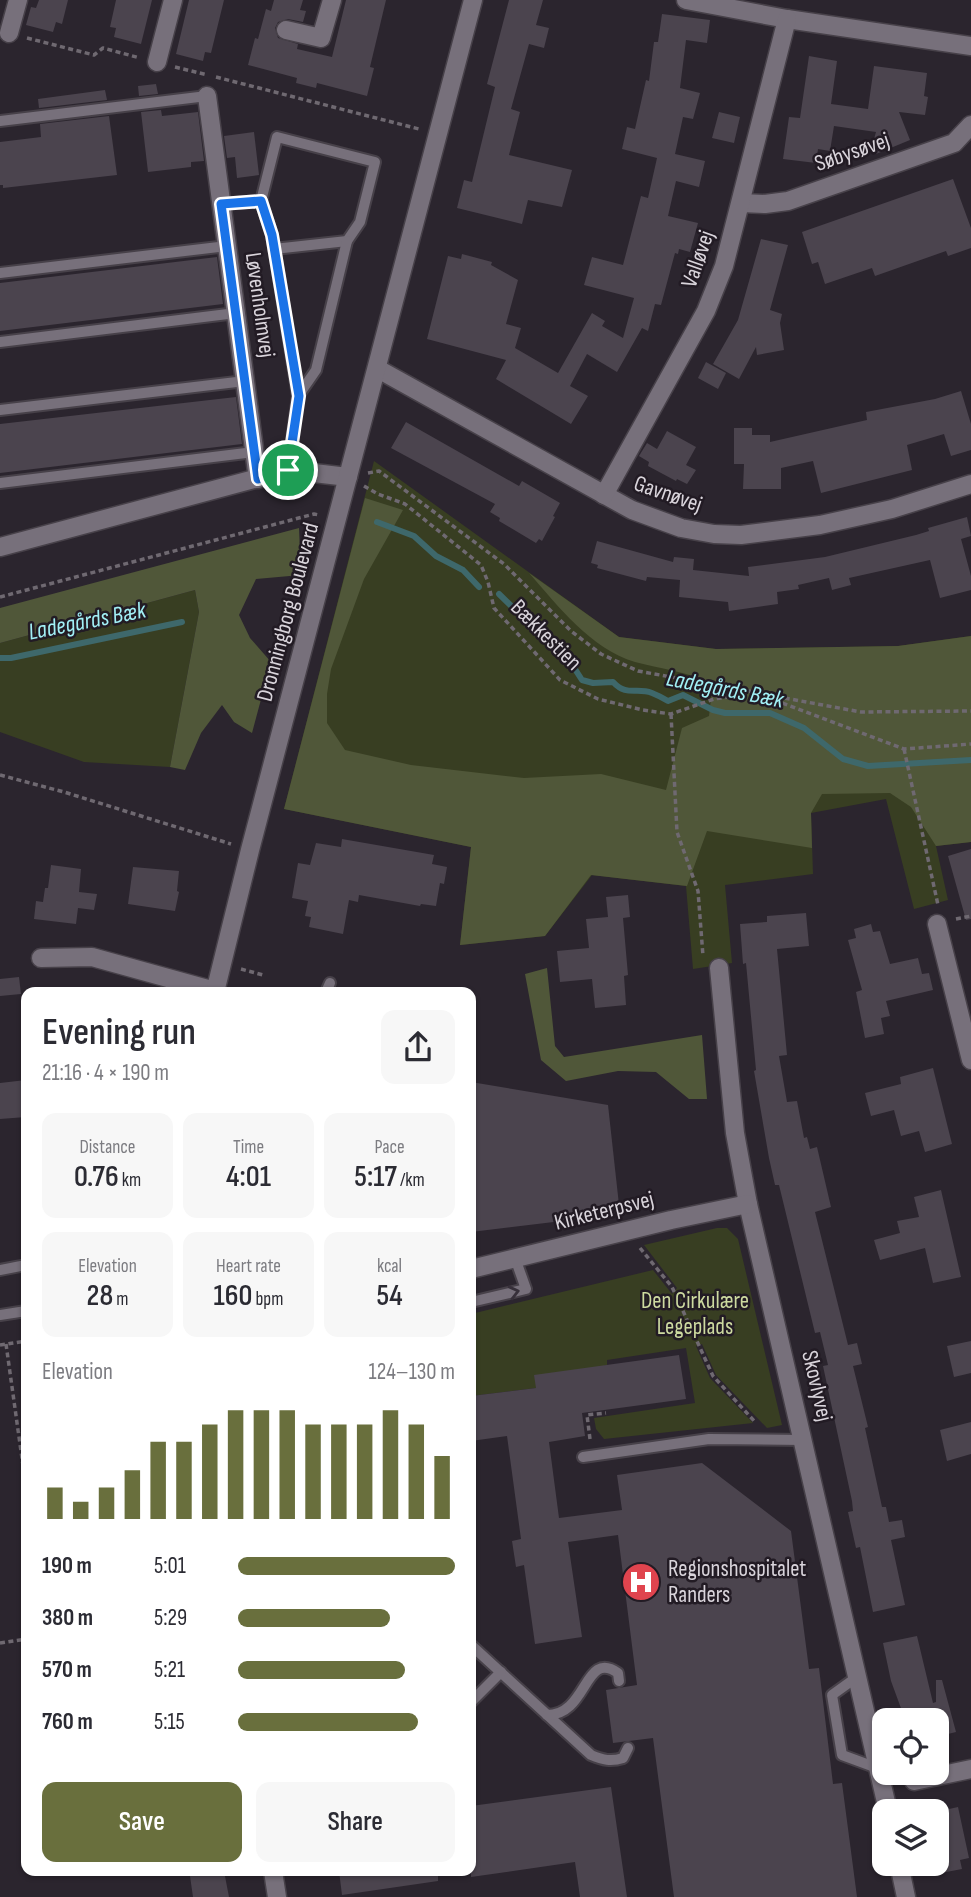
<!DOCTYPE html>
<meta charset="utf-8">
<style>
body{margin:0;font-family:"Sofia Sans Condensed",sans-serif;background:#f7f7f7;color:#2b2b33;height:100vh;display:flex;flex-direction:column;font-size:26px;white-space:nowrap}
*{box-sizing:border-box;margin:0}
p{font-size:23px;color:#7c7c81}
.icon{flex:none;width:38px;height:38px;fill:none;stroke:currentColor;stroke-width:2;stroke-linecap:round;stroke-linejoin:round}
.map{position:relative;flex:1;overflow:hidden}
.panel{position:absolute;left:21px;top:987px;width:455px;height:889px;display:flex;flex-direction:column;background:#fff;border-radius:14px;box-shadow:0 2px 5px #0004}
.panel>*{flex:none}
.controls{position:absolute;left:872px;top:1708px;display:grid;gap:14px}
.controls a{display:grid;place-items:center;width:77px;height:77px;border-radius:14px;background:#fff;box-shadow:0 2px 5px #0004;font-size:35px}
.pin{position:absolute;display:grid;place-items:center;width:60px;height:60px;color:#fff;margin:-30px;border:4px solid #fff;border-radius:50%;box-shadow:0 2px 7px #0007}
.round{display:grid;place-items:center;flex:none;width:74px;height:74px;border-radius:14px;background:#f7f7f7}
.summary{display:flex;align-items:center;justify-content:space-between;height:119px;padding:0 21px}
h1{font-size:38px;font-weight:600;line-height:52px}
.metrics{display:grid;grid-template-columns:repeat(3,1fr);gap:10px;height:119px;padding:7px 21px}
.metrics div{display:grid;align-content:center;border-radius:14px;background:#f7f7f7;text-align:center}
.metrics b{font-size:30px;font-weight:600}
.metrics small{font-size:19px;font-weight:400}
.metrics p{font-size:19px}
.chart{height:196px;padding:14px 21px}
.chart p{display:flex;justify-content:space-between}
.chart svg{width:100%;height:126px;margin-top:7px;stroke:#696f3d;stroke-width:6}
.action{display:flex;gap:14px;margin-top:auto;padding:14px 21px}
.action a{flex:1;height:80px;border-radius:14px;background:#696f3d;color:#fff;font-size:28px;font-weight:600;line-height:80px;text-align:center}
.action a+a{background:#f7f7f7;color:#2b2b33}
ul{padding:0 21px;list-style:none;font-size:23px}
li{display:grid;grid-template-columns:112px 84px 1fr;align-items:center;height:52px}
li i{height:18px;border-radius:9px;background:#696f3d}
.map>svg:first-child{display:block}
</style>
<div class="map">
<svg width="971" height="1897" viewBox="0 0 971 1897">
<rect width="100%" height="100%" fill="#2b252e"/>
<g fill="#383e22">
<path d="M 374,461 L 619,637 L 716,649 L 898,646 L 971,636 L 971,842 L 936,846 L 948,900 L 914,909 L 886,799 L 811,813 L 813,874 L 725,885 L 732,963 L 693,969 L 686,886 L 592,875 L 545,936 L 460,945 L 471,847 L 284,809 Z"/>
<path d="M 195,590 L 199,612 L 170,767 L 84,762 L 0,732 L 0,643 Z"/>
<path d="M 717,1228 L 727,1228 L 738,1239 L 782,1425 L 767,1428 L 716,1375 L 702,1344 L 696,1346 L 710,1378 L 753,1423 L 604,1439 L 596,1429 L 594,1418 L 695,1403 L 686,1348 L 607,1360 L 607,1365 L 536,1388 L 471,1396 L 471,1314 L 653,1270 L 672,1294 L 677,1288 L 644,1245 Z"/>
</g>
<g fill="#505739">
<path d="M 365,498 L 403,510 L 364,579 L 331,669 L 327,694 L 327,723 L 345,750 L 411,765 L 524,778 L 601,774 L 666,790 L 682,728 L 709,716 L 713,683 C 685,672 663,669 635,662 C 591,649 558,606 529,573 L 619,637 L 716,649 L 898,646 L 971,636 L 971,842 L 936,846 L 911,807 L 890,793 L 822,794 L 811,813 L 812,848 L 707,831 L 687,886 L 591,875 L 545,936 L 460,945 L 471,847 L 284,809 Z"/>
<path d="M 299,528 L 301,575 L 256,579 L 239,615 L 250,638 L 271,662 L 252,733 L 234,722 L 222,705 L 201,733 L 185,770 L 170,767 L 199,612 L 195,590 L 0,643 L 0,608 Z"/>
<path d="M 547,968 L 555,1046 L 564,1057 L 702,1035 L 707,1099 L 689,1099 L 656,1072 L 618,1071 L 566,1081 L 541,1060 L 525,974 Z"/>
</g>
<g fill="none" stroke-linecap="round" stroke-linejoin="round">
<g stroke="#3e686b" stroke-width="6">
<path d="M 377,522 L 414,536 L 436,556 L 463,570 L 479,587"/>
<path d="M 499,594 L 573,666 L 582,680 L 593,683 L 613,682 C 627,697 636,687 652,693 C 657,695 663,698 668,701 L 683,695 L 713,710 L 725,713 L 770,713 L 804,728 L 843,759 L 868,766 L 971,760"/>
<path d="M 0,658 L 11,658 L 182,622"/>
</g>
</g>
<g fill="#4b444e">
<path d="M 39,0 L 68,0 L 62,24 L 56,22 L 53,32 L 26,25 L 31,7 L 36,8 Z"/>
<path d="M 116,0 L 152,0 L 141,44 L 114,37 L 116,28 L 110,27 Z"/>
<path d="M 189,0 L 224,0 L 211,53 L 205,52 L 203,61 L 176,54 Z"/>
<path d="M 274,0 L 303,0 L 300,10 L 306,11 L 303,22 L 288,19 L 278,22 L 275,28 L 278,38 L 298,44 L 297,49 L 332,57 L 346,0 L 386,0 L 370,67 L 374,68 L 367,96 L 317,83 L 316,88 L 296,83 L 297,78 L 248,65 L 255,38 L 258,39 L 266,9 L 271,11 Z"/>
<path d="M 509,0 L 543,0 L 536,25 L 549,28 L 544,48 L 529,44 L 511,109 L 520,112 L 509,155 L 572,170 L 562,207 L 528,200 L 522,224 L 457,208 L 464,180 L 472,182 L 495,87 L 487,84 Z"/>
<path d="M 662,14 L 710,20 L 707,43 L 686,40 L 680,88 L 700,93 L 693,119 L 683,117 L 675,154 L 705,161 L 699,187 L 676,181 L 668,216 L 698,223 L 690,252 L 679,249 L 678,254 L 675,253 L 661,305 L 655,304 L 648,331 L 642,328 L 617,372 L 587,354 L 570,386 L 588,396 L 571,424 L 496,379 L 506,360 L 427,339 L 448,256 L 461,259 L 462,254 L 492,262 L 491,265 L 518,280 L 506,324 L 521,328 L 515,348 L 558,373 L 592,313 L 605,321 L 602,326 L 623,338 L 634,298 L 584,285 L 592,257 L 623,265 L 641,196 L 648,198 L 657,158 L 622,149 L 627,127 L 635,129 L 646,80 L 649,81 L 654,42 L 658,42 Z"/>
<path d="M 809,56 L 837,61 L 831,104 L 868,109 L 874,66 L 927,73 L 924,96 L 928,97 L 925,115 L 899,112 L 910,140 L 876,154 L 878,140 L 874,139 L 876,132 L 834,126 L 830,151 L 818,149 L 816,163 L 783,159 L 789,117 L 800,118 Z"/>
<path d="M 156,84 L 158,94 L 139,96 L 138,86 Z"/>
<path d="M 105,90 L 107,100 L 39,108 L 38,99 Z"/>
<path d="M 161,110 L 162,116 L 198,112 L 204,161 L 191,162 L 191,167 L 148,172 L 141,112 Z"/>
<path d="M 719,112 L 740,117 L 734,143 L 712,138 Z"/>
<path d="M 109,116 L 117,175 L 3,188 L 3,185 L 0,185 L 0,142 L 41,137 L 40,124 Z"/>
<path d="M 254,132 L 259,175 L 237,178 L 235,157 L 227,158 L 224,136 Z"/>
<path d="M 953,179 L 971,228 L 971,248 L 948,256 L 946,251 L 875,276 L 872,268 L 825,284 L 818,262 L 812,264 L 802,232 Z"/>
<path d="M 761,239 L 788,245 L 770,310 L 782,314 L 780,323 L 784,350 L 757,355 L 756,347 L 739,379 L 713,364 L 738,320 Z"/>
<path d="M 217,257 L 223,304 L 0,331 L 0,283 Z"/>
<path d="M 706,362 L 726,373 L 718,389 L 698,378 Z"/>
<path d="M 961,391 L 971,424 L 971,450 L 951,456 L 944,434 L 907,445 L 912,470 L 821,493 L 813,461 L 781,468 L 781,489 L 743,489 L 744,464 L 734,464 L 734,428 L 752,428 L 752,435 L 770,435 L 770,442 L 867,420 L 866,412 L 935,399 Z"/>
<path d="M 236,397 L 242,444 L 0,473 L 0,424 Z"/>
<path d="M 406,422 L 519,486 L 522,481 L 560,503 L 553,516 L 555,517 L 542,541 L 539,539 L 536,543 L 499,521 L 500,518 L 490,512 L 495,504 L 391,448 Z"/>
<path d="M 667,431 L 696,447 L 686,465 L 696,470 L 687,484 L 677,479 L 676,481 L 648,466 L 649,462 L 639,456 L 647,443 L 657,449 Z"/>
<path d="M 967,517 L 971,536 L 961,539 L 971,576 L 971,590 L 940,598 L 930,560 L 849,578 L 851,585 L 832,590 L 829,578 L 798,585 L 799,589 L 777,592 L 778,604 L 729,611 L 728,602 L 679,597 L 680,580 L 647,577 L 646,581 L 597,568 L 598,565 L 591,563 L 597,541 L 673,562 L 674,557 L 694,559 L 693,570 L 749,576 L 748,567 L 825,557 L 916,535 L 929,531 L 928,528 Z"/>
<path d="M 342,839 L 434,855 L 432,864 L 447,867 L 444,884 L 440,883 L 436,906 L 421,904 L 420,906 L 359,895 L 358,902 L 349,900 L 343,934 L 309,927 L 311,917 L 305,916 L 308,901 L 292,898 L 298,863 L 310,865 L 316,843 L 341,847 Z"/>
<path d="M 971,849 L 971,919 L 966,920 L 948,856 Z"/>
<path d="M 51,865 L 81,869 L 79,892 L 97,894 L 94,910 L 78,908 L 76,924 L 34,919 L 36,901 L 43,902 L 45,888 L 48,888 Z"/>
<path d="M 133,867 L 179,871 L 177,891 L 179,892 L 175,911 L 128,904 Z"/>
<path d="M 628,895 L 630,917 L 623,918 L 628,975 L 624,976 L 626,1005 L 595,1008 L 592,979 L 560,982 L 557,951 L 589,948 L 586,919 L 608,917 L 606,897 Z"/>
<path d="M 806,913 L 809,946 L 777,949 L 787,1055 L 779,1056 L 787,1102 L 797,1101 L 804,1138 L 807,1137 L 810,1149 L 817,1147 L 831,1207 L 815,1212 L 848,1345 L 857,1343 L 862,1364 L 853,1366 L 868,1427 L 865,1428 L 882,1507 L 886,1507 L 889,1522 L 902,1520 L 905,1537 L 891,1540 L 905,1605 L 873,1612 L 860,1547 L 856,1548 L 848,1512 L 853,1511 L 852,1501 L 823,1366 L 828,1365 L 820,1332 L 815,1333 L 779,1185 L 775,1185 L 769,1158 L 754,1071 L 756,1070 L 746,963 L 743,964 L 740,924 L 767,922 L 767,916 Z"/>
<path d="M 871,924 L 873,932 L 880,931 L 890,964 L 918,958 L 922,974 L 929,973 L 933,990 L 886,1001 L 890,1016 L 881,1018 L 884,1034 L 865,1038 L 856,992 L 862,990 L 848,940 L 856,938 L 854,929 Z"/>
<path d="M 19,977 L 21,994 L 0,996 L 0,979 Z"/>
<path d="M 933,1068 L 952,1144 L 925,1152 L 919,1131 L 901,1136 L 894,1110 L 871,1116 L 865,1093 L 901,1084 L 900,1077 Z"/>
<path d="M 26,1080 L 26,1117 L 0,1119 L 0,1083 Z"/>
<path d="M 471,1082 L 608,1105 L 620,1214 L 471,1232 Z"/>
<path d="M 941,1190 L 961,1277 L 933,1283 L 925,1248 L 880,1260 L 874,1240 L 900,1233 L 897,1221 L 919,1217 L 914,1197 Z"/>
<path d="M 971,1341 L 971,1373 L 954,1377 L 947,1346 Z"/>
<path d="M 679,1355 L 686,1399 L 582,1413 L 585,1436 L 549,1442 L 559,1518 L 622,1510 L 617,1475 L 702,1463 L 791,1531 L 809,1669 L 819,1668 L 833,1784 L 842,1783 L 857,1897 L 674,1897 L 653,1738 L 613,1743 L 606,1690 L 637,1685 L 618,1535 L 568,1542 L 582,1637 L 535,1644 L 524,1565 L 516,1567 L 512,1541 L 521,1539 L 507,1436 L 471,1441 L 471,1396 L 536,1388 L 534,1375 Z"/>
<path d="M 971,1422 L 971,1454 L 947,1461 L 940,1430 Z"/>
<path d="M 917,1636 L 933,1703 L 936,1702 L 936,1680 L 942,1680 L 956,1732 L 936,1737 L 936,1720 L 890,1720 L 890,1714 L 902,1711 L 891,1681 L 883,1643 Z"/>
<path d="M 611,1787 L 627,1897 L 580,1897 L 575,1862 L 471,1877 L 471,1806 Z"/>
<path d="M 958,1807 L 969,1858 L 960,1860 L 962,1869 L 936,1874 L 936,1812 Z"/>
<path d="M 224,1871 L 229,1897 L 193,1897 L 190,1876 Z"/>
<path d="M 339,1871 L 438,1871 L 438,1881 L 342,1895 Z"/>
</g>
<g fill="none" stroke-linecap="round" stroke-linejoin="round">
<defs>
<g id="service">
<path d="M 0,121 L 207,96"/>
<path d="M 261,201 L 277,137 L 375,162 L 360,222 L 347,241 L 274,249"/>
<path d="M 221,204 L 261,201 L 272,235 L 298,396 L 288,470"/>
<path d="M 0,273 L 227,246"/>
<path d="M 0,342 L 236,313"/>
<path d="M 298,396 L 316,370 L 347,241"/>
<path d="M 0,410 L 245,381"/>
<path d="M 0,483 L 254,452"/>
<path d="M 326,992 L 330,983"/>
<path d="M 0,1270 L 26,1265"/>
<path d="M 471,1302 L 526,1289 L 515,1258"/>
<path d="M 0,1315 L 26,1311"/>
<path d="M 583,1457 L 709,1439 L 804,1440"/>
<path d="M 471,1645 L 591,1755 C 603,1760 611,1762 623,1758 L 628,1748"/>
<path d="M 857,1677 L 832,1695 L 842,1755 L 880,1769"/>
<path d="M 471,1702 L 501,1672"/>
<path d="M 547,1715 C 588,1715 584,1649 618,1673 L 619,1681"/>
</g>
<g id="minor">
<path d="M 686,0 L 787,19 L 971,46"/>
<path d="M 286,30 L 321,38 L 332,0"/>
<path d="M 9,33 L 18,0"/>
<path d="M 157,62 L 173,0"/>
<path d="M 207,96 L 258,479"/>
<path d="M 741,203 L 765,204 L 788,201 L 954,143 L 971,125"/>
<path d="M 378,369 L 632,510 L 681,528 L 714,534 L 741,535 L 820,525 L 892,509 L 971,484"/>
<path d="M 604,495 L 706,311 L 724,266 L 787,19"/>
<path d="M 0,547 L 288,470 L 348,477"/>
<path d="M 937,924 L 971,1060"/>
<path d="M 41,958 L 92,957 L 215,991"/>
<path d="M 719,968 L 735,1133 L 748,1204 L 888,1811"/>
<path d="M 471,1269 L 671,1220 L 748,1204"/>
<path d="M 914,1781 L 971,1769"/>
<path d="M 899,1864 L 906,1897"/>
</g>
<g id="tertiary">
<path d="M 215,992 L 250,850 L 473,0"/>
<path d="M 273,1871 L 277,1897"/>
</g>
</defs>
<use href="#service" stroke="#474149" stroke-width="14"/>
<use href="#minor" stroke="#474149" stroke-width="21"/>
<use href="#tertiary" stroke="#474149" stroke-width="21"/>
<g stroke="#6f6971" stroke-width="3.5" stroke-dasharray="5 3.5" stroke-linecap="butt">
<path d="M 27,38 L 94,55 L 103,48 L 140,58"/>
<path d="M 175,67 L 208,75"/>
<path d="M 216,77 L 419,129"/>
<path d="M 368,473 L 379,471 L 504,564 L 571,631 L 601,654 L 638,671 L 754,692"/>
<path d="M 364,486 L 378,494 L 405,504 L 481,565 L 488,582 L 494,608 L 560,680 L 598,699 L 643,710 L 671,714 L 714,699 L 756,693 L 904,749 L 971,744"/>
<path d="M 0,597 L 314,514 L 319,515"/>
<path d="M 768,695 L 861,712 L 971,711"/>
<path d="M 671,714 L 677,832 L 698,891 L 703,956"/>
<path d="M 904,749 L 938,905"/>
<path d="M 0,775 L 64,792 L 231,844"/>
<path d="M 956,919 L 971,916"/>
<path d="M 241,969 L 263,975"/>
<path d="M 640,1248 L 672,1287 L 713,1376 L 756,1423"/>
<path d="M 6,1344 L 26,1487"/>
<path d="M 0,1345 L 26,1341"/>
<path d="M 590,1439 L 587,1415 L 606,1413"/>
<path d="M 0,1643 L 26,1639"/>
</g>
<use href="#service" stroke="#77707b" stroke-width="10"/>
<use href="#minor" stroke="#77707b" stroke-width="18"/>
<use href="#tertiary" stroke="#77707b" stroke-width="18"/>
</g>
<defs><path id="oneway-chevron" d="M-2-3.5L2.5 0L-2 3.5" fill="none" stroke-width="1.6" stroke-linecap="round" stroke-linejoin="round" transform="scale(1.75)"/></defs>
<use stroke="#37303a" href="#oneway-chevron" transform="translate(514 1292) rotate(-14)"/>
<g fill="none" stroke-linecap="round" stroke-linejoin="round">
<defs>
<path id="route" d="M 261,201 L 272,235 L 299,396 L 288,470 L 258,479 L 221,204 Z"/>
</defs>
<use href="#route" stroke="#fff" stroke-width="14"/>
<use href="#route" stroke="#1a73e8" stroke-width="9"/>
</g>
<defs>
<symbol id="hospital-disc" viewBox="-11 -11 22 22"><circle r="9.5" fill="#e0444e" stroke="#221b24"/><path d="M-5-5h3v3.5h4V-5h3V5h-3V1.5h-4V5h-3Z" fill="#fff"/></symbol>
</defs>
<g fill-rule="evenodd">
<use href="#hospital-disc" x="619" y="1560" width="44" height="44"/>
</g>
<g text-anchor="middle" dominant-baseline="central" stroke-width="5" stroke-linejoin="round" paint-order="stroke">
<g font-size="23" fill="#d9d4db" stroke="#221b24">
<text transform="translate(852 152) rotate(-19)">Søbysøvej</text>
<text transform="translate(698 259) rotate(-71)">Valløvej</text>
<text transform="translate(260 305) rotate(82)">Løvenholmvej</text>
<text transform="translate(668 494) rotate(19)">Gavnøvej</text>
<text transform="translate(288 612) rotate(-75)">Dronningborg Boulevard</text>
<text transform="translate(546 635) rotate(45)">Bækkestien</text>
<text transform="translate(604 1211) rotate(-14)">Kirketerpsvej</text>
<text transform="translate(817 1386) rotate(77)">Skovlyvej</text>
</g>
<g font-size="23" fill="#cddaa0" stroke="#221b24">
<text x="695" y="1301">Den Cirkulære<tspan x="695" dy="26">Legeplads</tspan></text>
</g>
<g font-size="23" fill="#d9d4db" stroke="#221b24" text-anchor="start">
<text x="668" y="1569">Regionshospitalet<tspan x="668" dy="26">Randers</tspan></text>
</g>
<g font-size="24" font-style="italic" fill="#a2f0f6" stroke="#221b24">
<text transform="translate(87 621) rotate(-11)">Ladegårds Bæk</text>
<text transform="translate(725 689) rotate(11)">Ladegårds Bæk</text>
</g>
</g>
</svg>
<div class="controls">
<a><svg class="icon" aria-label="locate" viewBox="0 0 24 24"><circle cx="12" cy="12" r="6"/><path d="M12 2v4M12 18v4M2 12h4M18 12h4"/></svg></a>
<a><svg class="icon" aria-label="layers" viewBox="0 0 24 24"><path d="M12 4l9 5-9 5-9-5zM3 14l9 5 9-5"/></svg></a>
</div>
<div class="pin" style="left:288px;top:470px;background:#1e9e55"><svg class="icon" aria-label="arrive" viewBox="0 0 24 24"><path d="M6 21V4h12l-3 4 3 4H6"/></svg></div>
<section class="panel">
<div class="summary"><div><h1>Evening run</h1><p>21:16 · 4 × 190 m</p></div><a class="round"><svg class="icon" aria-label="share" viewBox="0 0 24 24"><path d="M12 15V3M7 8l5-5 5 5M5 13v7h14v-7"/></svg></a></div>
<div class="metrics">
<div><p>Distance</p><b>0.76<small> km</small></b></div>
<div><p>Time</p><b>4:01</b></div>
<div><p>Pace</p><b>5:17<small> /km</small></b></div>
</div>
<div class="metrics">
<div><p>Elevation</p><b>28<small> m</small></b></div>
<div><p>Heart rate</p><b>160<small> bpm</small></b></div>
<div><p>kcal</p><b>54</b></div>
</div>
<div class="chart"><p><span>Elevation</span>124–130 m</p>
<svg viewBox="0 0 160 44" preserveAspectRatio="none"><path d="M5 44V33M15 44V38M25 44V33M35 44V27M45 44V17M55 44V17M65 44V11M75 44V6M85 44V6M95 44V6M105 44V11M115 44V11M125 44V11M135 44V6M145 44V11M155 44V22"/></svg>
</div>
<ul>
<li><b>190 m</b>5:01<i style="width:100%"></i></li>
<li><b>380 m</b>5:29<i style="width:70%"></i></li>
<li><b>570 m</b>5:21<i style="width:77%"></i></li>
<li><b>760 m</b>5:15<i style="width:83%"></i></li>
</ul>
<div class="action"><a>Save</a><a>Share</a></div>
</section>
</div>
